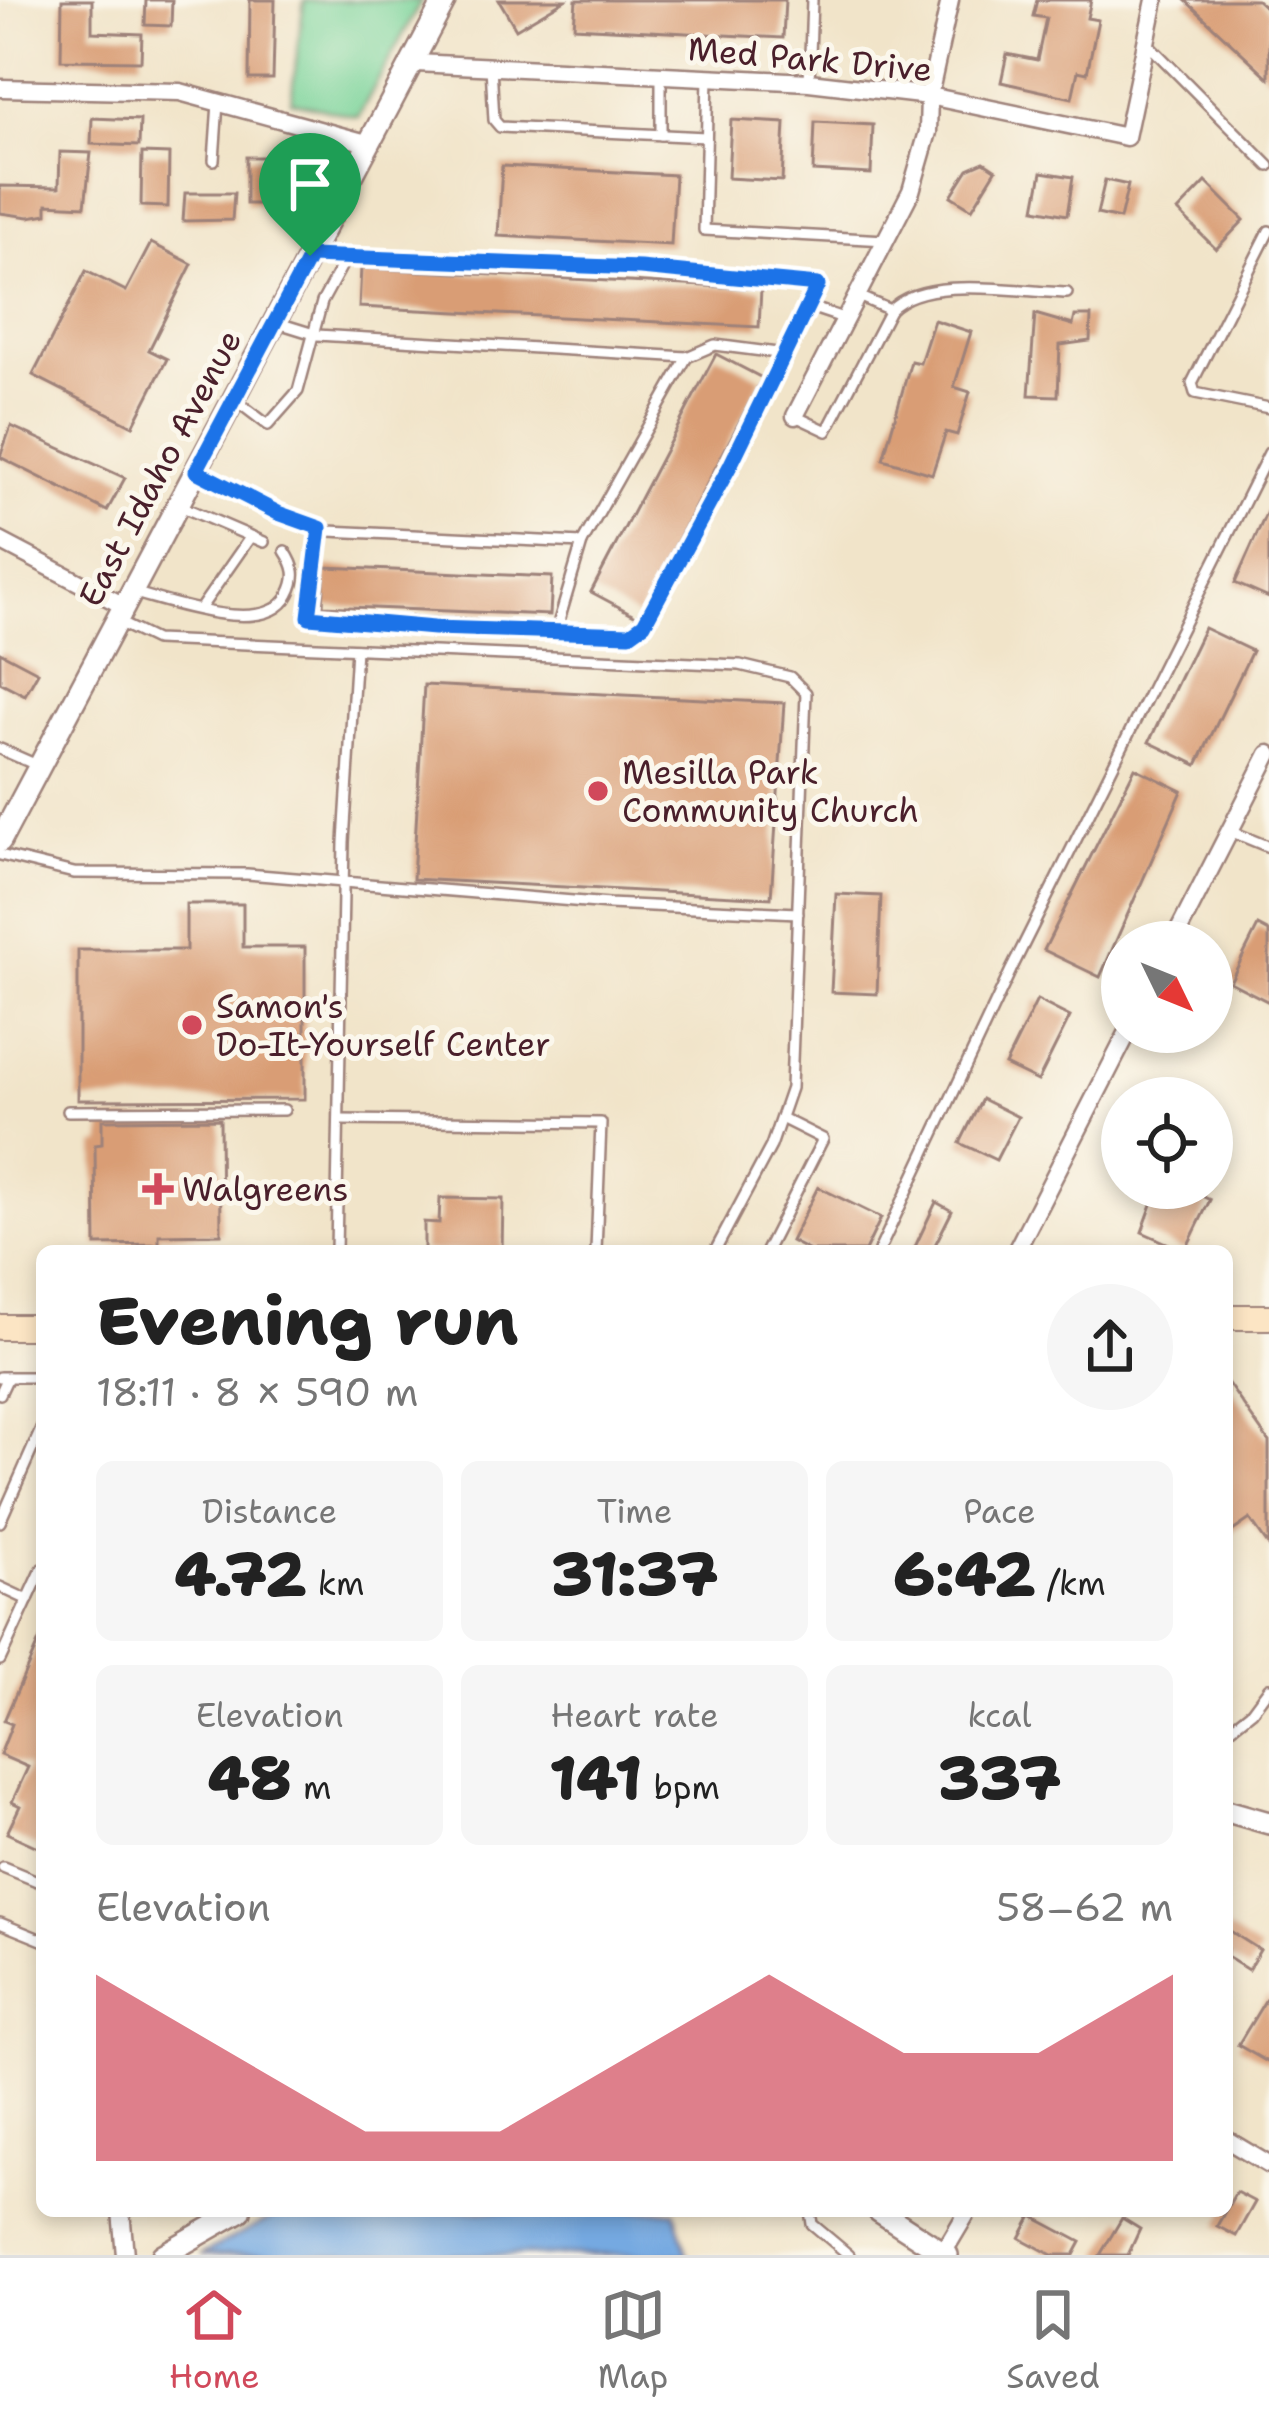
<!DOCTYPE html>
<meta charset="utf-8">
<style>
body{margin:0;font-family:"Shantell Sans",sans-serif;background:#f6f6f6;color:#222;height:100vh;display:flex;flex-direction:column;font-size:45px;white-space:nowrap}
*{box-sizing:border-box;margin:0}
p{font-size:39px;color:#767676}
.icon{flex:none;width:66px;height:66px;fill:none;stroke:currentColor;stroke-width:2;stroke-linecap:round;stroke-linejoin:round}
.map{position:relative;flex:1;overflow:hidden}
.sheet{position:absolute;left:36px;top:1245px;width:1197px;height:972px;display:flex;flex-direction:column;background:#fff;border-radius:18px;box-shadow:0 6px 18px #0003}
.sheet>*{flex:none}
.needle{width:78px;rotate:133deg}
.buttons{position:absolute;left:1101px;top:921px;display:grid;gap:24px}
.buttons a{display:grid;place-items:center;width:132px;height:132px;border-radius:50%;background:#fff;box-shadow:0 6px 18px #0003;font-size:60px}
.pin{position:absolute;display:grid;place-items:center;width:102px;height:102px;color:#fff;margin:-123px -51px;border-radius:50% 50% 50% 0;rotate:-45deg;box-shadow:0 0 12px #0007}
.pin .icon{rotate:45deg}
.round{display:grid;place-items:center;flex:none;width:126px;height:126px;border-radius:63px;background:#f6f6f6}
.overview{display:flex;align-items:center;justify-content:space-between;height:204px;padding:0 60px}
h1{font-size:66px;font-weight:800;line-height:90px}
.metrics{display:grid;grid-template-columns:repeat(3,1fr);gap:18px;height:204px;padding:12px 60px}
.metrics div{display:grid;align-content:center;border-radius:18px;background:#f6f6f6;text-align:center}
.metrics b{font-size:60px;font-weight:800}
.metrics small{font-size:33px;font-weight:400}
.metrics p{font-size:33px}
.chart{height:336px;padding:24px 60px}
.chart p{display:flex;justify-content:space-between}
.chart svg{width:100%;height:216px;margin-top:12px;fill:#d1495b;opacity:.7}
.menu{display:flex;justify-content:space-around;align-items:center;height:168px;border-top:3px solid #e0e0e0;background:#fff;font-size:33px;color:#767676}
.menu a{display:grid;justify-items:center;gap:6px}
.menu .current{color:#d1495b}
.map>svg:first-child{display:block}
</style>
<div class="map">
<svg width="1269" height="2255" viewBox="0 0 1269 2255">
<rect width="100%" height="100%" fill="#fbf7ec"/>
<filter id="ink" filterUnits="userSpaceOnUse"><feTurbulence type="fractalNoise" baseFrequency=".00833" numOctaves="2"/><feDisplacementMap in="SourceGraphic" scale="24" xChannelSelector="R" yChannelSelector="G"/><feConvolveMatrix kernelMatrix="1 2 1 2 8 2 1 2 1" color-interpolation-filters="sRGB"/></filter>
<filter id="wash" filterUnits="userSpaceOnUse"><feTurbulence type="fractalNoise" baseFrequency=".004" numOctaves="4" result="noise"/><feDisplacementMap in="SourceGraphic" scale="48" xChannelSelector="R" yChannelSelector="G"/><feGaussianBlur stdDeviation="2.7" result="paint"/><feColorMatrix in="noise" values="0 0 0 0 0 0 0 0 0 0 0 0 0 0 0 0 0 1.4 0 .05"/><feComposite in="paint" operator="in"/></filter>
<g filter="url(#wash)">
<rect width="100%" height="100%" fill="#f1e4c9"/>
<path fill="#79d399" stroke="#627962" stroke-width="3" d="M 422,0 L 358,117 L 291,101 L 304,1 Z"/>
<path fill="#74a9e1" stroke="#5f6486" stroke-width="3" d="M 286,2211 L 675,2211 L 687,2255 L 200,2255 Z"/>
<g id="blocks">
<g fill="#d99d74">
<path d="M 62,0 L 92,0 L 92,32 L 142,34 L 141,61 L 61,60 Z"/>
<path d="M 146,0 L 172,0 L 171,26 L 145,25 Z"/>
<path d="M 250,0 L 275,0 L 273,79 L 249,79 Z"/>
<path d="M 499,0 L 565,0 L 516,29 Z"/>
<path d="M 576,0 L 785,0 L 783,38 L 574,27 Z"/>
<path d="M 1037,0 L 1091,0 L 1087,18 L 1098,20 L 1087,73 L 1078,71 L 1072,98 L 1001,82 L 1007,54 L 1037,60 L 1046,18 L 1033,16 Z"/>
<path d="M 1185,0 L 1257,0 L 1269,11 L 1269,78 Z"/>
<path d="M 92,118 L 140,120 L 139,146 L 91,144 Z"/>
<path d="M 731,120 L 785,123 L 782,181 L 728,178 Z"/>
<path d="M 815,122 L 873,125 L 871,174 L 813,171 Z"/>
<path d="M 60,152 L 91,153 L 85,206 L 47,204 L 47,214 L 29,217 L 0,213 L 0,186 L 59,187 Z"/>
<path d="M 142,153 L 169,154 L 168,207 L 141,206 Z"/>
<rect x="246" y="157" width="26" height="47"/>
<path d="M 984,162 L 996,170 L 972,209 L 951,196 L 968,169 Z"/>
<path d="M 502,166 L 675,175 L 671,245 L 498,236 Z"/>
<path d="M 1042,172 L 1073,177 L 1067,215 L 1035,209 Z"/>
<path d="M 1105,180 L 1128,185 L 1120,219 L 1097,214 Z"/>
<path d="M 1206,182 L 1244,220 L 1216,249 L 1178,211 Z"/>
<path d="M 185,193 L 234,193 L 232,220 L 183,221 Z"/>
<path d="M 151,243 L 192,264 L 149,350 L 167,359 L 133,426 L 33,375 L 86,271 L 126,291 Z"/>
<path d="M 361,268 L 761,289 L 759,327 L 359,307 Z"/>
<path d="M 1035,314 L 1073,325 L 1075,316 L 1091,316 L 1090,341 L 1060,345 L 1058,396 L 1029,395 Z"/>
<path d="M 934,320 L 971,332 L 954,387 L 970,392 L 957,435 L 946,432 L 932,474 L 883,459 L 911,361 L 920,363 Z"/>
<path d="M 716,354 L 762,378 L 638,617 L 591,592 Z"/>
<path d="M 11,426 L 125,478 L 107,511 L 0,457 Z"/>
<path d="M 1269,507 L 1269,598 L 1235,583 Z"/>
<path d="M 325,567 L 552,577 L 550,615 L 323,606 Z"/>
<path d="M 1204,628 L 1252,651 L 1197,765 L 1149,742 Z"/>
<path d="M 0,652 L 38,672 L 25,695 L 0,682 Z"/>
<path d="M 424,685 L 784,703 L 771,898 L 413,879 Z"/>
<path d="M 1135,768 L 1182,791 L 1100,977 L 1044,950 Z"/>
<path d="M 836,894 L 881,896 L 877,994 L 831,992 Z"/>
<path d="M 186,904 L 243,904 L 243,947 L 305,947 L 305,1099 L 78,1100 L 78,950 L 186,950 Z"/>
<path d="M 1258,926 L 1269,932 L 1269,1002 L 1230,982 Z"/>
<path d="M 1037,1000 L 1070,1017 L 1038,1081 L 1005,1065 Z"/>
<path d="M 982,1099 L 1018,1117 L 996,1160 L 960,1143 Z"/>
<path d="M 220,1119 L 221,1234 L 159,1235 L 159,1244 L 96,1245 L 95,1145 L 102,1144 L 102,1120 Z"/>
<path d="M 818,1187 L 881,1218 L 865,1251 L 810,1251 L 791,1241 Z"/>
<path d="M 1158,1188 L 1185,1188 L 1210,1200 L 1185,1251 L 1142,1232 Z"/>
<path d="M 440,1198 L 503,1199 L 502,1251 L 424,1251 L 424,1222 L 439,1223 Z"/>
<path d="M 936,1202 L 952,1211 L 932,1251 L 913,1251 Z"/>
<path d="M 1227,1382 L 1269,1442 L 1269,1546 L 1250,1519 L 1227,1535 Z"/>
<path d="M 42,1634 L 42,1849 L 7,1833 L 20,1806 L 12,1802 L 28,1767 L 0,1755 L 12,1724 L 4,1721 Z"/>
<path d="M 1227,1929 L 1260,1950 L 1248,1970 L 1227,1957 Z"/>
<path d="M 1269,1994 L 1269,2063 L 1238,2045 Z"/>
<path d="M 1236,2192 L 1255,2202 L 1236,2236 L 1217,2226 Z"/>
<path d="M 1032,2216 L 1081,2242 L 1074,2255 L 1052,2255 L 1020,2238 Z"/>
<path d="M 1122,2218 L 1140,2229 L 1128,2255 L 1100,2255 Z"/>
</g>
</g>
</g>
<g filter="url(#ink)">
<use href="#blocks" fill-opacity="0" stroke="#9e827a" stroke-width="3"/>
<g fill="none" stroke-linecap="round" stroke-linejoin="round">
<defs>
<g id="service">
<path d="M 1146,42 L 1269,166"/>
<path d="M 491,66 L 494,120 L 500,127 L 706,137"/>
<path d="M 661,75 L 661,135"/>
<path d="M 708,77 L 704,230 L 886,240"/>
<path d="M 809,82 L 812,0"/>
<path d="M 214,160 L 218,103"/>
<path d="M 1269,231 L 1192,383 L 1195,393 L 1269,408"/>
<path d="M 807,306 L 846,319"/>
<path d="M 890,310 C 924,274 1019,292 1067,293"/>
<path d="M 275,322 L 317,335 L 687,357"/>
<path d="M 234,399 L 268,425 L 298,391 L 322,302 L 346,258"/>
<path d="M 795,416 L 827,431 L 890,310 L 858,296"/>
<path d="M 196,471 L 278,513 L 329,531 L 582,543 L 687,357 L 715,345 L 785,354 L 817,285 L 640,268 L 313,257"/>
<path d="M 178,505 L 264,542"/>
<path d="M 320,528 L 309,617 L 630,634 L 644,624 L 785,354"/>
<path d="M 131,592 C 169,601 267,639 289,594 C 298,577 295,566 285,551"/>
<path d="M 200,609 L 251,536"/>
<path d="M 116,621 L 155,640 L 740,665 L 790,677 L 806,693 L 791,1088 L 771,1146 L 715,1251"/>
<path d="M 556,631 L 582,543"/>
<path d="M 0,749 L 39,766"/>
<path d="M 1230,831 L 1269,847"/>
<path d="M 0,855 L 74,873 L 247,874 L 609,904 L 798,913"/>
<path d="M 68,1111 L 284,1110"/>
<path d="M 340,1120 L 601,1123 L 596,1251"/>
<path d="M 336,1251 L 344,842 L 356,649"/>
<path d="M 766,1251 L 823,1139 L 783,1119"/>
<path d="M 879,1251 L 1011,970 L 1269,453"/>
<path d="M 0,1377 L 42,1377"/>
<path d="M 0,1394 L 8,1377"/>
<path d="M 0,1522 L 42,1427"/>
<path d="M 0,1587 L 28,1600"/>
<path d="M 0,1660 L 42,1569"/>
<path d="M 1227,1731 L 1252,1711 L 1269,1688"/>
<path d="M 3,1867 L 42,1883"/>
<path d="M 0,1923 L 42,1940"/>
<path d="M 810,2211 L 812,2224 L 849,2255"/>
</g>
<g id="minor">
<path d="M 416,63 L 809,82 L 929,96 L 1126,137 L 1155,0"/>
<path d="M 0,88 L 180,92 L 370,144"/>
<path d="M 795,416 L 911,191 L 928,132 L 929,96 L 950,0"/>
<path d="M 0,541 L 124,606"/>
<path d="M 1173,942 L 1269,754"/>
<path d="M 1016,1251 L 1128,1032"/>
<path d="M 1227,2140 L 1269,2165"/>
<path d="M 121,2211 L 125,2255"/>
<path d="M 943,2253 L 968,2211"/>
</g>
<g id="tertiary">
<path d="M 0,841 L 445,0"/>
<path d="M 1227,1811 L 1269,1823"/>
<path d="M 879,2211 L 947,2255"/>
<path d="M 163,2255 L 240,2211"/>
</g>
<g id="secondary">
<path d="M 1227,1317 L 1269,1317"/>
<path d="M 0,1327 L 42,1327"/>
</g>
</defs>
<use href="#service" stroke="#9e827a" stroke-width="14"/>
<use href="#minor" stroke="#9e827a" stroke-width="21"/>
<use href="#tertiary" stroke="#9e827a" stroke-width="26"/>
<use href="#secondary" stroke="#9e827a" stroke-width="28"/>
<use href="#service" stroke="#fff" stroke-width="9"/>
<use href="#minor" stroke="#fff" stroke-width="16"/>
<use href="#tertiary" stroke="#fff" stroke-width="21"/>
<use href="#secondary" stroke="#fce5c4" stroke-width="24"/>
</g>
</g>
<g fill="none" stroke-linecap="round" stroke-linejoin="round" filter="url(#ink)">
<defs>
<path id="route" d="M 310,256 L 640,268 L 818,285 L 730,466 L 644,624 L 630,634 L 434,628 L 309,617 L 320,528 L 278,513 L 196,471 Z"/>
</defs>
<use href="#route" stroke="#fff" stroke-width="24"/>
<use href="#route" stroke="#1a73e8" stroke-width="15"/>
</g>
<g fill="#d1495b" stroke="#fbf7ec" stroke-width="4.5">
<circle cx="598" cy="791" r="12"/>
<circle cx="192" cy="1025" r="12"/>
<path d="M152 1171h12v12h12v12h-12v12h-12v-12h-12v-12h12z"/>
</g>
<g text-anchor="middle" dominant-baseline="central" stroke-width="10" stroke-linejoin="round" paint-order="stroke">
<g font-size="33" fill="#4a1f2b" stroke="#fbf7ec">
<text transform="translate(810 59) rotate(5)">Med Park Drive</text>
<text transform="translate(160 468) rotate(-62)">East Idaho Avenue</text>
</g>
<g font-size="33" fill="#4a1f2b" stroke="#fbf7ec" text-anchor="start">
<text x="622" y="772">Mesilla Park<tspan x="622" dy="38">Community Church</tspan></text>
<text x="216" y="1006">Samon's<tspan x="216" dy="38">Do-It-Yourself Center</tspan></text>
<text x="182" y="1189">Walgreens</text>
</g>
</g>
</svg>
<div class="buttons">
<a><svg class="needle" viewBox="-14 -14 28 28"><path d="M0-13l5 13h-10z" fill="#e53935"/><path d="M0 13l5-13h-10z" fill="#767676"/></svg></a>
<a><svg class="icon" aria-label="locate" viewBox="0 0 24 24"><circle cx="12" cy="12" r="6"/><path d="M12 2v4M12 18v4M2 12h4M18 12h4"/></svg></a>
</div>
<div class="pin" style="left:310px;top:256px;background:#1e9e55"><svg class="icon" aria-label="arrive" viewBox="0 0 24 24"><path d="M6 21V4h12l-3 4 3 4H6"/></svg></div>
<section class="sheet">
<div class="overview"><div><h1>Evening run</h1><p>18:11 · 8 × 590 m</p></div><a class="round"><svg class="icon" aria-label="share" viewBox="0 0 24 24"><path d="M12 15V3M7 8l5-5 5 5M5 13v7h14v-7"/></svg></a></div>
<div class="metrics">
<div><p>Distance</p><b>4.72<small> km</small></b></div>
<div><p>Time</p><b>31:37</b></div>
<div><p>Pace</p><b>6:42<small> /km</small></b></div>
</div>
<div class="metrics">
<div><p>Elevation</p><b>48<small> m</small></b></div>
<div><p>Heart rate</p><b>141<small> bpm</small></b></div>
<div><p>kcal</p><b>337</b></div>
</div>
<div class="chart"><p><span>Elevation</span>58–62 m</p>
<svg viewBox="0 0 160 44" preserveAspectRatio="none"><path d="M0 44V6L10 14L20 22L30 30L40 38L50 38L60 38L70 30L80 22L90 14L100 6L110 14L120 22L130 22L140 22L150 14L160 6V44z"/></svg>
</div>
</section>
</div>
<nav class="menu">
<a class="current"><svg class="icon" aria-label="home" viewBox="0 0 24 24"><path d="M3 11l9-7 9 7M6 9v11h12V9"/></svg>Home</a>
<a><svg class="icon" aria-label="map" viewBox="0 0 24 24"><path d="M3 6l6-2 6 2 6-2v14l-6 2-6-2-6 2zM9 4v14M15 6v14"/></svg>Map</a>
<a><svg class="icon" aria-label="saved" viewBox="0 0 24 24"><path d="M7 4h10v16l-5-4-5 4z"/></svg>Saved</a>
</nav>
